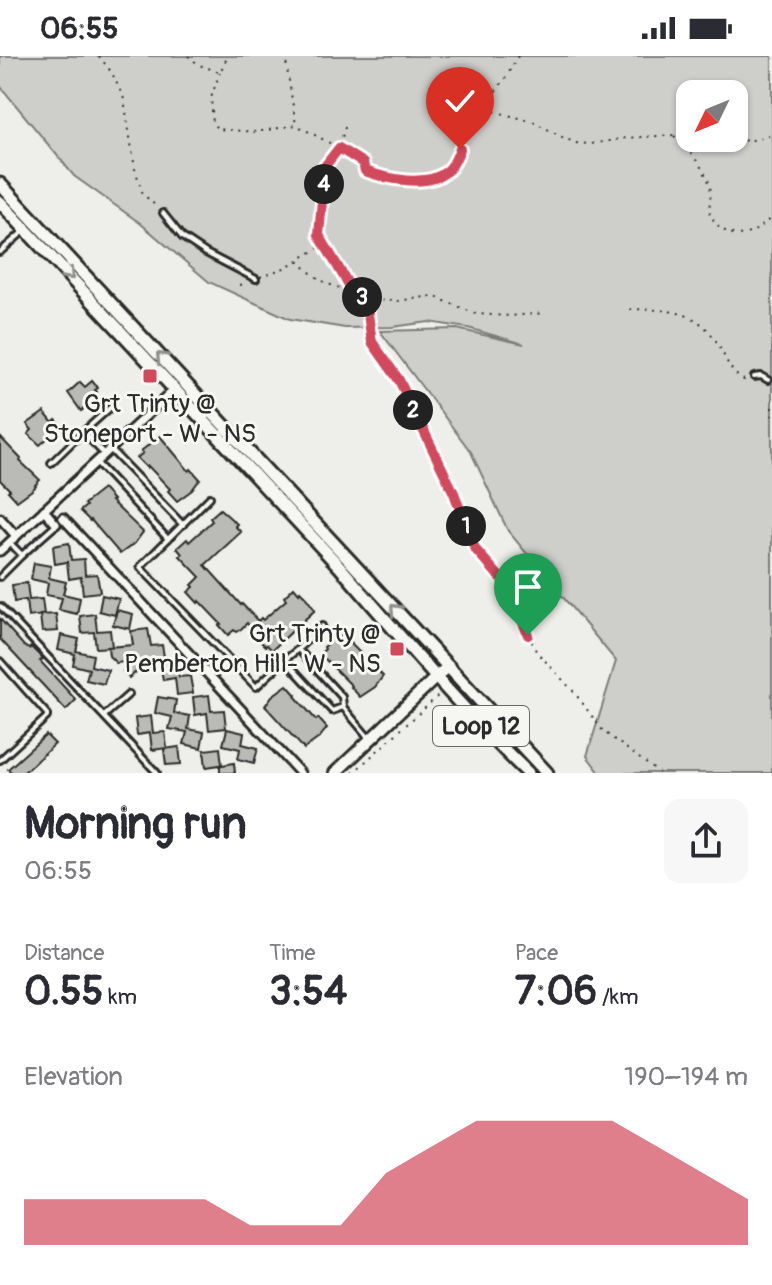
<!DOCTYPE html>
<meta charset="utf-8">
<style>
body{margin:0;font-family:Pangolin,sans-serif;background:#f7f7f7;color:#2b2b33;height:100vh;display:flex;flex-direction:column;font-size:30px;white-space:nowrap}
*{box-sizing:border-box;margin:0}
p{font-size:26px;color:#7c7c81}
.icon{flex:none;width:44px;height:44px;fill:none;stroke:currentColor;stroke-width:2;stroke-linecap:round;stroke-linejoin:round}
.map{position:relative;height:717px;overflow:hidden}
.panel{display:flex;flex-direction:column;background:#fff;flex:1}
.panel>*{flex:none}
.needle{width:52px;rotate:227deg}
.tools{position:absolute;left:676px;top:24px;display:grid;gap:16px}
.tools a{display:grid;place-items:center;width:72px;height:72px;border-radius:16px;background:#fff;box-shadow:0 2px 6px #0004;font-size:40px}
.pin{position:absolute;display:grid;place-items:center;width:68px;height:68px;color:#fff;margin:-82px -34px;border-radius:50% 50% 50% 0;rotate:-45deg;box-shadow:0 0 8px #0007}
.pin .icon{rotate:45deg}
.km{position:absolute;width:40px;height:40px;margin:-20px;border-radius:50%;background:#222;color:#fff;font-size:22px;line-height:40px;text-align:center}
.round{display:grid;place-items:center;flex:none;width:84px;height:84px;border-radius:16px;background:#f7f7f7}
.headline{display:flex;align-items:center;justify-content:space-between;height:136px;padding:0 24px}
h1{font-size:44px;font-weight:700;line-height:60px}
.figures{display:grid;grid-template-columns:repeat(3,1fr);gap:12px;height:136px;padding:8px 24px}
.figures div{display:grid;align-content:center}
.figures b{font-size:40px;font-weight:700}
.figures small{font-size:22px;font-weight:400}
.figures p{font-size:22px}
.chart{height:224px;padding:16px 24px}
.chart p{display:flex;justify-content:space-between}
.chart svg{width:100%;height:144px;margin-top:8px;fill:#d1495b;opacity:.7}
.status{display:flex;justify-content:space-between;align-items:center;height:56px;padding:0 40px;background:#fff;direction:ltr}
.status svg{height:22px;fill:currentColor}
.map>svg:first-child{display:block}
</style>
<div class="status"><b>06:55</b><svg viewBox="0 0 49 12"><path d="M0 12V9h3v3zM5 12V6h3v6zM10 12V3h3v9zM15 12V0h3v12zM26 1h20v11H26zM47 4h2v5h-2z"/></svg></div>
<div class="map">
<svg width="772" height="717" viewBox="0 0 772 717">
<rect width="100%" height="100%" fill="#eeeeea"/>
<filter id="ink" filterUnits="userSpaceOnUse"><feTurbulence type="fractalNoise" baseFrequency=".0125" numOctaves="2"/><feDisplacementMap in="SourceGraphic" scale="16" xChannelSelector="R" yChannelSelector="G"/><feConvolveMatrix kernelMatrix="1 2 1 2 8 2 1 2 1" color-interpolation-filters="sRGB"/></filter>
<g filter="url(#ink)">
<path fill="#cececa" stroke="#7c7c7a" stroke-width="2" fill-rule="evenodd" d="M 0,0 L 772,0 L 772,717 L 600,717 L 587,700 L 616,605 L 508,475 L 471,396 L 380,275 L 457,273 L 524,288 L 468,272 L 429,266 L 392,271 L 345,272 L 290,263 L 209,226 L 140,167 L 74,120 L 0,30 ZM 690,38 L 734,38 L 734,82 L 690,82 Z"/>
<g fill="#babab7" stroke="#2b2b2b" stroke-width="2">
<path d="M 92,325 L 98,332 L 95,334 L 97,336 L 93,340 L 97,343 L 81,355 L 68,337 L 80,326 L 85,331 Z"/>
<path d="M 44,356 L 53,367 L 56,364 L 62,370 L 50,383 L 49,381 L 40,389 L 28,378 L 32,374 L 27,368 Z"/>
<path d="M 160,380 L 189,415 L 191,413 L 200,423 L 192,434 L 177,445 L 168,435 L 170,433 L 148,410 L 147,412 L 137,402 L 143,397 L 141,395 Z"/>
<path d="M 0,381 L 21,403 L 20,405 L 40,424 L 35,429 L 36,430 L 32,434 L 17,445 L 8,435 L 10,434 L 0,424 Z"/>
<path d="M 103,433 L 113,444 L 111,445 L 143,476 L 135,487 L 120,498 L 91,464 L 90,465 L 80,455 L 86,450 L 84,448 Z"/>
<path d="M 220,453 L 237,468 L 235,470 L 241,476 L 205,509 L 241,549 L 242,548 L 258,565 L 261,562 L 263,564 L 286,544 L 284,541 L 294,531 L 299,537 L 300,535 L 304,539 L 315,554 L 272,594 L 267,589 L 265,590 L 261,586 L 247,567 L 241,573 L 236,576 L 234,574 L 228,579 L 219,569 L 221,568 L 199,545 L 198,547 L 188,536 L 194,531 L 192,529 L 200,521 L 180,500 L 182,498 L 177,492 L 187,483 L 189,486 L 212,465 L 210,462 Z"/>
<path d="M 69,487 L 71,504 L 84,503 L 85,519 L 97,518 L 100,536 L 83,538 L 81,521 L 69,523 L 67,506 L 55,508 L 53,490 Z"/>
<path d="M 34,507 L 51,510 L 49,522 L 66,526 L 63,538 L 80,542 L 77,558 L 59,554 L 62,542 L 46,539 L 48,527 L 31,523 Z"/>
<path d="M 27,527 L 29,544 L 42,543 L 44,559 L 28,561 L 26,544 L 14,546 L 12,529 Z"/>
<path d="M 102,539 L 119,543 L 115,559 L 99,555 Z"/>
<path d="M 117,554 L 133,558 L 130,573 L 113,569 Z"/>
<path d="M 56,558 L 58,575 L 42,576 L 40,559 Z"/>
<path d="M 95,558 L 97,575 L 110,574 L 112,591 L 96,592 L 94,576 L 82,577 L 80,560 Z"/>
<path d="M 0,563 L 24,590 L 29,593 L 31,591 L 43,603 L 40,605 L 76,644 L 66,654 L 0,583 Z"/>
<path d="M 148,573 L 151,590 L 162,589 L 165,606 L 176,604 L 179,621 L 190,620 L 193,637 L 177,639 L 175,622 L 163,624 L 160,607 L 143,610 L 129,622 L 123,615 L 133,605 L 116,607 L 109,600 L 108,591 L 133,589 L 131,575 Z"/>
<path d="M 343,577 L 352,587 L 351,588 L 383,620 L 375,631 L 360,641 L 351,631 L 352,630 L 320,598 L 325,593 L 324,591 L 336,581 L 337,582 Z"/>
<path d="M 61,579 L 79,583 L 76,595 L 93,599 L 91,610 L 108,614 L 104,628 L 86,624 L 89,613 L 73,609 L 75,598 L 58,594 Z"/>
<path d="M 287,629 L 296,639 L 295,640 L 316,664 L 318,662 L 327,672 L 319,682 L 304,693 L 265,650 L 272,640 Z"/>
<path d="M 209,639 L 211,655 L 224,654 L 226,672 L 209,674 L 207,657 L 195,659 L 193,641 Z"/>
<path d="M 158,641 L 176,644 L 174,657 L 190,660 L 188,673 L 204,676 L 201,692 L 184,688 L 187,676 L 169,673 L 172,661 L 155,657 Z"/>
<path d="M 151,660 L 153,677 L 165,676 L 167,692 L 152,694 L 150,677 L 137,679 L 135,662 Z"/>
<path d="M 227,673 L 244,677 L 242,688 L 258,692 L 254,707 L 238,703 L 240,693 L 223,689 Z"/>
<path d="M 46,679 L 55,688 L 23,717 L 12,717 L 8,713 Z"/>
<path d="M 179,691 L 181,708 L 166,709 L 164,693 Z"/>
<path d="M 220,692 L 222,709 L 234,707 L 235,717 L 220,717 L 220,709 L 206,711 L 204,694 Z"/>
</g>
<g fill="none" stroke-linecap="round" stroke-linejoin="round">
<defs>
<g id="lane">
<path d="M 163,157 L 182,181 L 206,197 L 256,223"/>
<path d="M 0,196 L 24,175"/>
<path d="M 754,321 L 761,320 L 768,324"/>
<path d="M 83,376 L 111,351"/>
<path d="M 110,393 L 183,469"/>
<path d="M 96,406 L 168,483"/>
<path d="M 51,407 L 83,376 L 104,398"/>
<path d="M 210,441 L 140,511 L 256,631 L 285,604 L 332,655 L 343,651 L 369,682"/>
<path d="M 22,499 L 56,469"/>
<path d="M 0,521 L 22,499 L 9,486"/>
<path d="M 0,550 L 157,717"/>
<path d="M 298,593 L 322,570"/>
<path d="M 285,604 L 298,593 L 342,641 L 343,651"/>
<path d="M 0,605 L 47,658 L 47,661 L 0,704"/>
<path d="M 104,660 L 129,638"/>
</g>
<g id="street">
<path d="M 44,454 L 56,468"/>
<path d="M 0,462 L 16,480"/>
<path d="M 63,462 L 300,717"/>
<path d="M 0,495 L 175,333"/>
</g>
<path id="secondary" d="M 335,717 L 448,610"/>
<g id="primary">
<path d="M 0,128 L 547,717"/>
<path d="M 0,146 L 339,510 C 400,580 460,652 528,717"/>
</g>
</defs>
<use href="#lane" stroke="#2b2b2b" stroke-width="10"/>
<use href="#street" stroke="#2b2b2b" stroke-width="13"/>
<use href="#secondary" stroke="#2b2b2b" stroke-width="16"/>
<use href="#primary" stroke="#2b2b2b" stroke-width="17"/>
<g stroke="#2b2b2b" stroke-width="2" stroke-dasharray="2 6" stroke-linecap="butt">
<path d="M 99,0 L 112,17 L 124,43 L 135,113 L 143,138 L 157,151"/>
<path d="M 188,0 L 199,9 L 220,16 L 228,0"/>
<path d="M 285,0 L 296,69"/>
<path d="M 518,0 L 507,20 L 485,49 L 486,53 L 534,66 L 564,82 L 576,87 L 591,88 L 626,82 L 690,78"/>
<path d="M 220,16 L 211,42 L 213,68 L 218,73 L 256,76 L 296,69 L 339,92 L 330,101 L 325,110 L 319,179 L 325,187"/>
<path d="M 345,71 L 339,92 L 363,107 L 365,115 C 394,126 440,135 457,101 C 467,81 463,66 485,54"/>
<path d="M 674,80 C 688,93 702,109 709,126 C 713,138 708,148 710,158 C 712,163 718,170 722,173 C 741,186 759,175 772,160"/>
<path d="M 728,82 C 744,87 756,84 772,79"/>
<path d="M 298,205 C 316,223 328,230 353,236"/>
<path d="M 260,221 L 284,212 L 326,188 L 353,236 L 366,244 L 397,245 L 433,240 L 476,258 L 510,260 L 545,257"/>
<path d="M 240,229 L 247,227"/>
<path d="M 366,244 L 372,286 L 399,324 L 454,437 L 471,484 L 476,494 L 505,527 L 536,595 L 574,636 L 603,675 L 659,717"/>
<path d="M 630,253 C 671,254 701,253 721,294 C 728,307 731,317 744,324 L 746,323"/>
<path d="M 772,343 L 772,360"/>
<path d="M 353,717 L 438,640"/>
</g>
<use href="#lane" stroke="#f6f6f2" stroke-width="4"/>
<use href="#street" stroke="#f6f6f2" stroke-width="7"/>
<use href="#secondary" stroke="#f6f6f2" stroke-width="10"/>
<use href="#primary" stroke="#f6f6f2" stroke-width="11"/>
</g>
<defs><path id="oneway-chevron" d="M-2-3.5L2.5 0L-2 3.5" fill="none" stroke-width="1.6" stroke-linecap="round" stroke-linejoin="round" transform="scale(2)"/></defs>
<g stroke="#90908e">
<use href="#oneway-chevron" transform="translate(69 219) rotate(47)"/>
<use href="#oneway-chevron" transform="translate(161 301) rotate(-133)"/>
<use href="#oneway-chevron" transform="translate(395 553) rotate(-133)"/>
</g>
</g>
<g fill="none" stroke-linecap="round" stroke-linejoin="round" filter="url(#ink)">
<defs>
<path id="route" d="M 460,93 C 457,100 454,110 447,115 C 428,132 387,123 365,115 L 363,107 L 339,92 L 325,110 L 319,179 L 353,236 L 366,244 L 372,286 L 399,324 L 454,437 L 471,484 L 476,494 L 505,527 L 512,539 L 528,579"/>
</defs>
<use href="#route" stroke="#fff" stroke-width="16"/>
<use href="#route" stroke="#d1495b" stroke-width="10"/>
</g>
<g fill="#d1495b" stroke="#f6f6f2" stroke-width="3">
<rect x="142" y="312" width="16" height="16" rx="4"/>
<rect x="389" y="585" width="16" height="16" rx="4"/>
</g>
<g text-anchor="middle" dominant-baseline="central" stroke-width="6" stroke-linejoin="round" paint-order="stroke">
<rect fill="#f6f6f2" stroke="#686867" stroke-width="2" x="433" y="650" width="96" height="40" rx="6"/>
<g font-size="24" font-weight="bold" fill="#2b2b2b">
<text x="481" y="670">Loop 12</text>
</g>
<g font-size="26" fill="#2b2b2b" stroke="#f6f6f2">
<text x="150" y="348">Grt Trinty @<tspan x="150" dy="30">Stoneport - W - NS</tspan></text>
<text x="381" y="578" text-anchor="end">Grt Trinty @<tspan x="381" dy="30">Pemberton Hill- W - NS</tspan></text>
</g>
</g>
</svg>
<div class="tools">
<a><svg class="needle" viewBox="-14 -14 28 28"><path d="M0-13l5 13h-10z" fill="#e53935"/><path d="M0 13l5-13h-10z" fill="#7c7c81"/></svg></a>
</div>
<div class="pin" style="left:528px;top:579px;background:#1e9e55"><svg class="icon" aria-label="arrive" viewBox="0 0 24 24"><path d="M6 21V4h12l-3 4 3 4H6"/></svg></div>
<div class="pin" style="left:460px;top:93px;background:#d93025"><svg class="icon" aria-label="check" viewBox="0 0 24 24"><path d="M5 12l5 5 9-10"/></svg></div>
<b class="km" style="left:466px;top:470px">1</b>
<b class="km" style="left:413px;top:354px">2</b>
<b class="km" style="left:362px;top:241px">3</b>
<b class="km" style="left:324px;top:128px">4</b>
</div>
<section class="panel">
<div class="headline"><div><h1>Morning run</h1><p>06:55</p></div><a class="round"><svg class="icon" aria-label="share" viewBox="0 0 24 24"><path d="M12 15V3M7 8l5-5 5 5M5 13v7h14v-7"/></svg></a></div>
<div class="figures">
<div><p>Distance</p><b>0.55<small> km</small></b></div>
<div><p>Time</p><b>3:54</b></div>
<div><p>Pace</p><b>7:06<small> /km</small></b></div>
</div>
<div class="chart"><p><span>Elevation</span>190–194 m</p>
<svg viewBox="0 0 160 44" preserveAspectRatio="none"><path d="M0 44V30L10 30L20 30L30 30L40 30L50 38L60 38L70 38L80 22L90 14L100 6L110 6L120 6L130 6L140 14L150 22L160 30V44z"/></svg>
</div>
</section>
